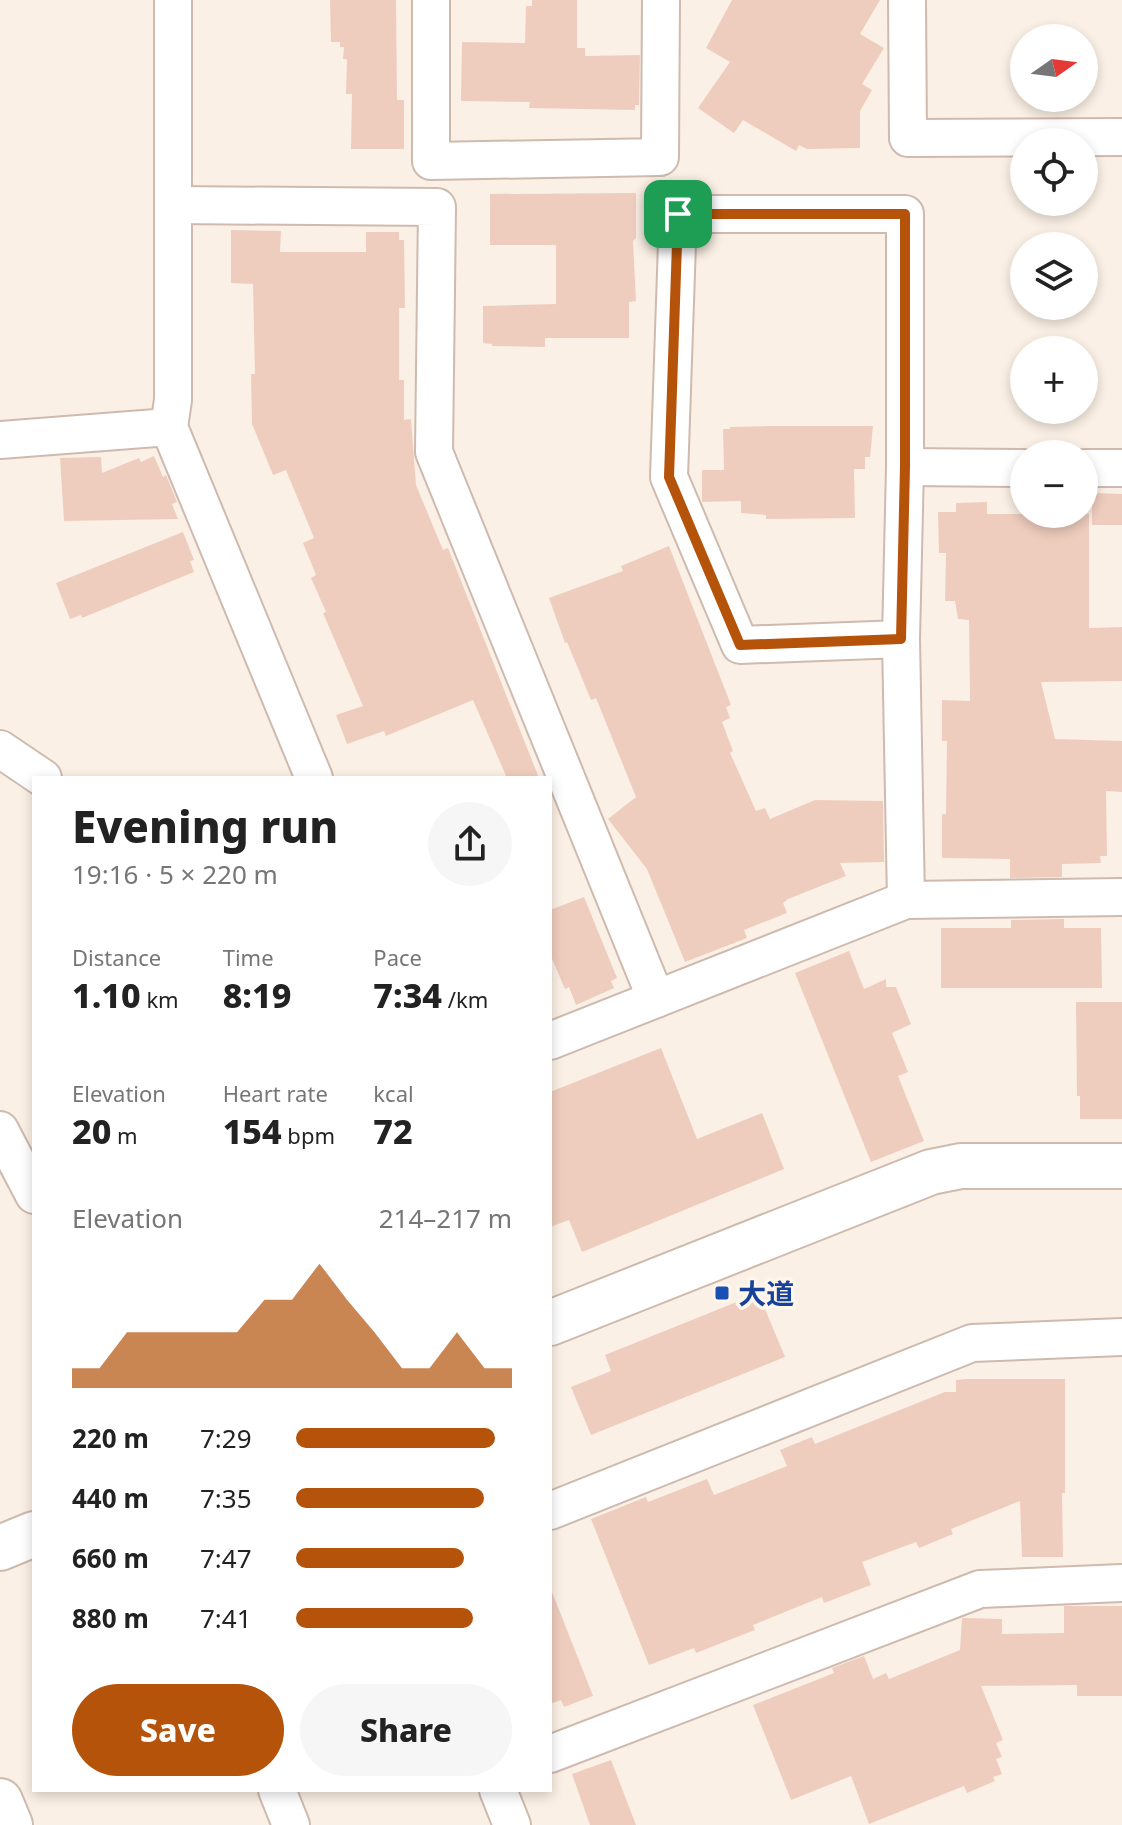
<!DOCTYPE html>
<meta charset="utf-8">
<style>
body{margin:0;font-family:"Noto Sans","Noto Sans JP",sans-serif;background:#f6f6f6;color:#222;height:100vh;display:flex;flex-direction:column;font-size:30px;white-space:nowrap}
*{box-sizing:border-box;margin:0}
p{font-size:26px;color:#767676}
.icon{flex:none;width:44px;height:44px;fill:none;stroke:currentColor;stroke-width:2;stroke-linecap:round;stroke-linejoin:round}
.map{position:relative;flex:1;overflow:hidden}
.side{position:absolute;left:32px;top:776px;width:520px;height:1016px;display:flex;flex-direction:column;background:#fff;border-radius:0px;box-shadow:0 4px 12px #0003}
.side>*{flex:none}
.needle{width:52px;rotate:76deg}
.buttons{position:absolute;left:1010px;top:24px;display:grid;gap:16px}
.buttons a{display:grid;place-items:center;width:88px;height:88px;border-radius:50%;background:#fff;box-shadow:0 4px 12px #0003;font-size:40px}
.pin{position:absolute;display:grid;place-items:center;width:68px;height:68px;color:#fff;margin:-34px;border-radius:16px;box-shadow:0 4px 12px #0006}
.round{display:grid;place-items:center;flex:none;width:84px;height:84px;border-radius:42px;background:#f6f6f6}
.head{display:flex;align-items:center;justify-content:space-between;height:136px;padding:0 40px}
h1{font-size:44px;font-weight:800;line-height:60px}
.stats{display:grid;grid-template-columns:repeat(3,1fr);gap:12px;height:136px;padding:8px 40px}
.stats div{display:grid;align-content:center}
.stats b{font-size:34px;font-weight:800}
.stats small{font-size:22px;font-weight:400}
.stats p{font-size:22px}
.chart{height:224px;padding:16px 40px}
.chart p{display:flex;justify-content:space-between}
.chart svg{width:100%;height:144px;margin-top:8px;fill:#b45309;opacity:.7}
.primary-button{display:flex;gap:16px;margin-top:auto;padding:16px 40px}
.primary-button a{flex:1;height:92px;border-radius:48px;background:#b45309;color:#fff;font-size:32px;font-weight:800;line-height:92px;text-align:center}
.primary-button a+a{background:#f6f6f6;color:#222}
ul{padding:0 40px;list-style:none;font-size:26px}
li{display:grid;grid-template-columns:128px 96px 1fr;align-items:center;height:60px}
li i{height:20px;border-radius:10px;background:#b45309}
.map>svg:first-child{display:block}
</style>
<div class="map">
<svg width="1122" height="1825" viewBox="0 0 1122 1825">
<rect width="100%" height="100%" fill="#fbf0e5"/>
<g fill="#efcdbe">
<path d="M 330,0 L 396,0 L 397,100 L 404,100 L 404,149 L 351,149 L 352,94 L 346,94 L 347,59 L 343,59 L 344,47 L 340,47 L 340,42 L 331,42 Z"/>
<path d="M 532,0 L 577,0 L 577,48 L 585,48 L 585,56 L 640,55 L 639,105 L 635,105 L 635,110 L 529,108 L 530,102 L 461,101 L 462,42 L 525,43 L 526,6 L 532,6 Z"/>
<path d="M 732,0 L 880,0 L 860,34 L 884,48 L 862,84 L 872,90 L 860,111 L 860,148 L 807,149 L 799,145 L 796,151 L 743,120 L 734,133 L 698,108 L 730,62 L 706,48 Z"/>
<path d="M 636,193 L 636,238 L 633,241 L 636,301 L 629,302 L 629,338 L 545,338 L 545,347 L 492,346 L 492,344 L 483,343 L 483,306 L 556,304 L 556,245 L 490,245 L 490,194 Z"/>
<path d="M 231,230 L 281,231 L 280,252 L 366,252 L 366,232 L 399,232 L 399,240 L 404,240 L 405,308 L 399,308 L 399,380 L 404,380 L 404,420 L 411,419 L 416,485 L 443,550 L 448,548 L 539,778 L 507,778 L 473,700 L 386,736 L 384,731 L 347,744 L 336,715 L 363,706 L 323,613 L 326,612 L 311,578 L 316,575 L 303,543 L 314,538 L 286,470 L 273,475 L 252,424 L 251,374 L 255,374 L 253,284 L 231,283 Z"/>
<path d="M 771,426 L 873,426 L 870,457 L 865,457 L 865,469 L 854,469 L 855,518 L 766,519 L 766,515 L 741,513 L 741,501 L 702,502 L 702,470 L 724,470 L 723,429 L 730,429 L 730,427 Z"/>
<path d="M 154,456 L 163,477 L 166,475 L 177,502 L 172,504 L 178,519 L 64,521 L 60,458 L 101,457 L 102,473 L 139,458 L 141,462 Z"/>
<path d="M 1092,493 L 1122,494 L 1122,525 L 1092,525 Z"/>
<path d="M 987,502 L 987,514 L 1089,514 L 1089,628 L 1122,627 L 1122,681 L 1041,682 L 1055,739 L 1122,741 L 1122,792 L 1106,791 L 1107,856 L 1100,856 L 1101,863 L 1062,864 L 1062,877 L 1010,878 L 1010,859 L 942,858 L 942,814 L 946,814 L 947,741 L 942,741 L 942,700 L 970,701 L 969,620 L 958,619 L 955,601 L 945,601 L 946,553 L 939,553 L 938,512 L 956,512 L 956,503 Z"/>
<path d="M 183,532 L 194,560 L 190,561 L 194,572 L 82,618 L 81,615 L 70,619 L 56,583 Z"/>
<path d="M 669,546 L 731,705 L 726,707 L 730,718 L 722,722 L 733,751 L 730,753 L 756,811 L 765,808 L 770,819 L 815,800 L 883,801 L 884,862 L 840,863 L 846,876 L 788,899 L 783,903 L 787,913 L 744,930 L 747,938 L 685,962 L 647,869 L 608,819 L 636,797 L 596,698 L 591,700 L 567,642 L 565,643 L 549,598 L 623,571 L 621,566 Z"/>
<path d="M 584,897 L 617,978 L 611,981 L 614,988 L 576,1005 L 569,987 L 565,989 L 550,954 L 550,910 Z"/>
<path d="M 1064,919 L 1064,928 L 1101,928 L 1102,988 L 941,988 L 941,928 L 1011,928 L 1011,920 Z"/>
<path d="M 849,951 L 864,989 L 886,979 L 886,987 L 896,987 L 911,1024 L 892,1033 L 908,1072 L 898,1076 L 924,1141 L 871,1162 L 795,973 Z"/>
<path d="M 1076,1002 L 1122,1002 L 1122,1119 L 1080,1119 L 1080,1096 L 1077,1096 Z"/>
<path d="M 661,1048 L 697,1139 L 762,1113 L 784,1169 L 582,1252 L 569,1220 L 550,1227 L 550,1092 Z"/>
<path d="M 760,1297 L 785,1357 L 591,1435 L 571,1387 L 611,1371 L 605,1355 L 744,1299 L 745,1303 Z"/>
<path d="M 966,1379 L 1065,1379 L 1065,1493 L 1062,1493 L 1063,1557 L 1022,1557 L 1020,1501 L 951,1529 L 953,1534 L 919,1548 L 916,1542 L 862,1562 L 871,1585 L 824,1603 L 822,1597 L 753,1625 L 755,1630 L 696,1653 L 694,1648 L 649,1665 L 591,1519 L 646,1497 L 648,1502 L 707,1479 L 714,1495 L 787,1466 L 780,1450 L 812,1437 L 815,1444 L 945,1392 L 956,1392 L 956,1380 Z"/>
<path d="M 552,1592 L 593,1696 L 564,1707 L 561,1700 L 550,1704 Z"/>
<path d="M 1064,1606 L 1122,1606 L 1122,1696 L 1077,1696 L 1077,1685 L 981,1686 L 1003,1740 L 996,1743 L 1002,1757 L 996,1759 L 1002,1774 L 993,1777 L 995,1781 L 967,1793 L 964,1786 L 869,1824 L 851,1776 L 791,1800 L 753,1705 L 834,1673 L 832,1668 L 864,1656 L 873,1679 L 886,1673 L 889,1679 L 960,1650 L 962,1618 L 1002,1619 L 1002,1634 L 1064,1633 Z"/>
<path d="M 611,1760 L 636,1825 L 590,1825 L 572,1774 Z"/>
</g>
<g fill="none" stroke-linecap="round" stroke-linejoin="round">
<defs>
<g id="minor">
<path d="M 173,0 L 173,400 L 169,427 L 314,778"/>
<path d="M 431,0 L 431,161 L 660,157 L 661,0"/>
<path d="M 907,0 L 908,138 L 1122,137"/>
<path d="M 173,205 L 437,207 L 434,452 L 656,999"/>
<path d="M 0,440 L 169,427"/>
<path d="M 905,467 L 1024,468"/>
<path d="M 1084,468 L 1122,468"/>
<path d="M 901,639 L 740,645 L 669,477 L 678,214 L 905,214 L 905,467 L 901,639 L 906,900"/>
<path d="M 0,749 L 43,778"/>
<path d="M 550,1041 L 906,900 L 1122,897"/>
<path d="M 0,1130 L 34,1195"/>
<path d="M 550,1511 L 972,1343 L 1122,1337"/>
<path d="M 550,1754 L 980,1589 L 1122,1583"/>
<path d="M 277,1790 L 291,1825"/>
<path d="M 498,1790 L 512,1825"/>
</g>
<g id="tertiary">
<path d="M 550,1323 L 931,1172 L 961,1166 L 1122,1166"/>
<path d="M 0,1548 L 34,1534"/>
<path d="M 0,1801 L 10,1825"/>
</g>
</defs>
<use href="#minor" stroke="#cebaaf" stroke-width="40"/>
<use href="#tertiary" stroke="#cebaaf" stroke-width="48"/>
<use href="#minor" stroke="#fff" stroke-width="36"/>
<use href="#tertiary" stroke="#fff" stroke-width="44"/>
</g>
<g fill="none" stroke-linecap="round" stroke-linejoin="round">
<defs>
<path id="route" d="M 678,214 L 905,214 L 905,467 L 901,639 L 740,645 L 669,477 Z"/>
</defs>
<use href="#route" stroke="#fff" stroke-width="16"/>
<use href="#route" stroke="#b45309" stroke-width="10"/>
</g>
<rect fill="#1a4fb4" stroke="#fef5eb" stroke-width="3" x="714" y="1285" width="16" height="16" rx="4"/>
<g text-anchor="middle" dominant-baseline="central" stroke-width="7" stroke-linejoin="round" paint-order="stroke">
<g font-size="28" font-weight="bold" fill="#164399" stroke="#fef5eb" text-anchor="start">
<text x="738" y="1293">大道</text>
</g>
</g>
</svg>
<div class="buttons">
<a><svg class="needle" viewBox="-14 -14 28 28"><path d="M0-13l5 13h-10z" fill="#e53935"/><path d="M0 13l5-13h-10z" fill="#767676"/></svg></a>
<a><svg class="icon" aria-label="locate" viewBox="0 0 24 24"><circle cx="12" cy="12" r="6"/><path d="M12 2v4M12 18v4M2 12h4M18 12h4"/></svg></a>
<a><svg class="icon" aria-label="layers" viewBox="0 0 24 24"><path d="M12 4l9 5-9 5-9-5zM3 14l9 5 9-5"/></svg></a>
<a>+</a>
<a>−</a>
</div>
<div class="pin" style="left:678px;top:214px;background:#1e9e55"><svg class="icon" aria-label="arrive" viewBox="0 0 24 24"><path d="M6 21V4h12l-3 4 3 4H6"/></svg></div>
<section class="side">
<div class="head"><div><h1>Evening run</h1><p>19:16 · 5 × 220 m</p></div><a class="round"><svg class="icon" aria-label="share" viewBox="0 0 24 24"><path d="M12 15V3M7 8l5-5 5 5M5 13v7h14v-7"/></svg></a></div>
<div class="stats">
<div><p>Distance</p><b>1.10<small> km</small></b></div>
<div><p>Time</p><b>8:19</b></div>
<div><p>Pace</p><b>7:34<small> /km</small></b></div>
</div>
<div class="stats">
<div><p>Elevation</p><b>20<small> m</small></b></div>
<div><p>Heart rate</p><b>154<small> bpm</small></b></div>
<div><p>kcal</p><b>72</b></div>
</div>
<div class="chart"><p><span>Elevation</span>214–217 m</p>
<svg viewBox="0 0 160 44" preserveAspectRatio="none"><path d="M0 44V38L10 38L20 27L30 27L40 27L50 27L60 27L70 17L80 17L90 6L100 17L110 27L120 38L130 38L140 27L150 38L160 38V44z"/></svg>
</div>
<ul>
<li><b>220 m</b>7:29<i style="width:92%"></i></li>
<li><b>440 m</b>7:35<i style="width:87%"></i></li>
<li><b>660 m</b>7:47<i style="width:78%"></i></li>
<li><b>880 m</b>7:41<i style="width:82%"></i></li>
</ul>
<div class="primary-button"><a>Save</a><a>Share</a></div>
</section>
</div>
